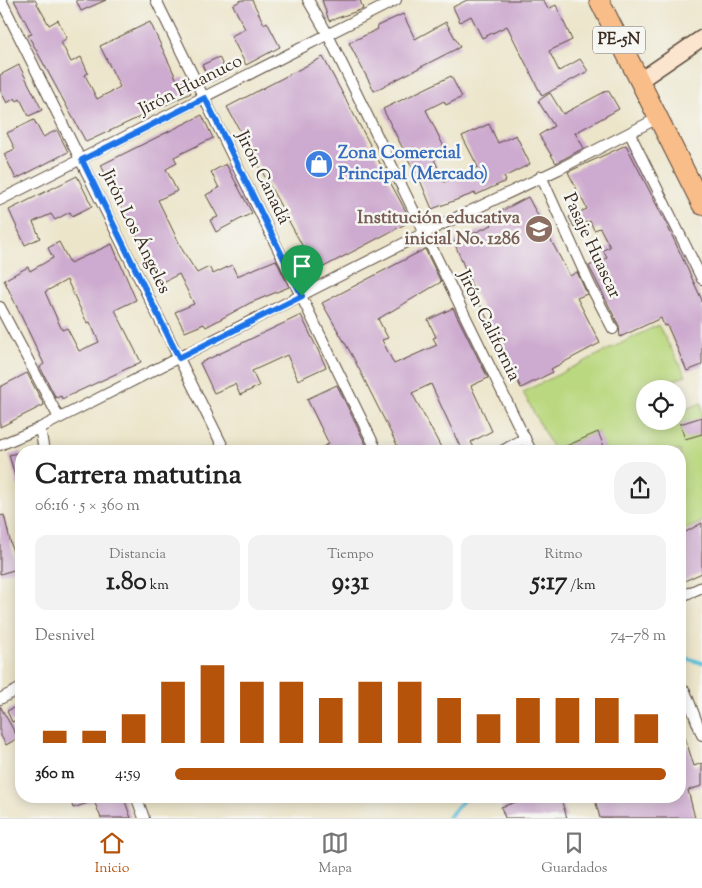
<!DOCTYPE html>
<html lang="es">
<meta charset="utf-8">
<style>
body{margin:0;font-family:"Sorts Mill Goudy",serif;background:#f2f2f2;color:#222;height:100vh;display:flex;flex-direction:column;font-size:19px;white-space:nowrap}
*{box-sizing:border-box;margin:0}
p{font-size:16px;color:#767676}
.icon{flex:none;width:28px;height:28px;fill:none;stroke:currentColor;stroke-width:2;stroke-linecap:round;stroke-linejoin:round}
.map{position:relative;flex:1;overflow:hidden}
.panel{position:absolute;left:15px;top:445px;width:671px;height:358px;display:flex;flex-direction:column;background:#fff;border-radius:20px;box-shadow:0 2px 12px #0003}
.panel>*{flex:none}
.buttons{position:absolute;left:636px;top:380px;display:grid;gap:10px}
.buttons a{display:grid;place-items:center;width:50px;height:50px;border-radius:50%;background:#fff;box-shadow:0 2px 12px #0003;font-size:25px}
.pin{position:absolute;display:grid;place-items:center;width:42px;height:42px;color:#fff;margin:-51px -21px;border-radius:50% 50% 50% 0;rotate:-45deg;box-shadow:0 0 5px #0007}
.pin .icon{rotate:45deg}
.round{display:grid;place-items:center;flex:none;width:52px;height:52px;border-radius:20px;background:#f2f2f2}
.head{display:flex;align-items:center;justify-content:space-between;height:85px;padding:0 20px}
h1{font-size:28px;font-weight:700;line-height:38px}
.stats{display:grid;grid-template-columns:repeat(3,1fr);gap:8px;height:85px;padding:5px 20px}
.stats div{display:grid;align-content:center;border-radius:12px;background:#f2f2f2;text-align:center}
.stats b{font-size:25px;font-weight:700}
.stats small{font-size:14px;font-weight:400}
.stats p{font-size:14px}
.chart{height:140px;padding:10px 20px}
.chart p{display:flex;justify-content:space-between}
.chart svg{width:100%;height:90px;margin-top:5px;stroke:#b45309;stroke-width:6}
ul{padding:0 20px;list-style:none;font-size:16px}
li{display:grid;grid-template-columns:80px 60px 1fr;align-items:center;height:38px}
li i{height:12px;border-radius:6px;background:#b45309}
.menu{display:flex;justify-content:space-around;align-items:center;height:70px;border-top:1px solid #e0e0e0;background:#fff;font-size:14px;color:#767676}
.menu a{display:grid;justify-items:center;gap:2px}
.menu .current{color:#b45309}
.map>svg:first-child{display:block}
</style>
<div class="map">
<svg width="702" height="818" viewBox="0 0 702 818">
<rect width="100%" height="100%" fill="#f6f6f2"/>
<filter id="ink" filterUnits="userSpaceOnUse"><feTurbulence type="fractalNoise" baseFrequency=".02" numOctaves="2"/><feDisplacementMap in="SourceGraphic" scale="10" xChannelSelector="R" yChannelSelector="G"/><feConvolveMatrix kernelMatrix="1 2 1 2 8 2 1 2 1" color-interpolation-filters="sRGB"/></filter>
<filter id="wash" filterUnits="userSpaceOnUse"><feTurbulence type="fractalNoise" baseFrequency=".0096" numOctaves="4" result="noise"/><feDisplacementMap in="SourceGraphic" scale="20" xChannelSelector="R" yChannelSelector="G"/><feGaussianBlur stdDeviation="1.12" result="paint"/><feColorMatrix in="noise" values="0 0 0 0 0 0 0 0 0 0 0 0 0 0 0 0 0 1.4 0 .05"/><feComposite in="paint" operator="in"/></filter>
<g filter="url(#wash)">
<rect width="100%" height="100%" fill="#ece5ca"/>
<path fill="#bad87f" stroke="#7a814e" d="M 658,325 L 686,376 L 671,381 L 674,389 L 645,389 L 645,421 L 678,421 L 678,397 L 683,410 L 702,403 L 702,522 L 680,532 L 680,451 L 606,451 L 598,432 L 554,451 L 523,392 Z"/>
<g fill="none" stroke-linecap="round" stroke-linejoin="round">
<g stroke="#5cc1da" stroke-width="4">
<path d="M 680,656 L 702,663"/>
<path d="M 448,818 L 467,796"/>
</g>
</g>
<g id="blocks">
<g fill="#cdaacf" fill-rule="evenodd">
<path d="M 14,0 L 35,0 L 49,25 L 58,20 L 67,38 L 61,42 L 71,62 L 81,57 L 88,73 L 85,75 L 97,99 L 120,87 L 100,46 L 150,22 L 177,80 L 183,77 L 191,93 L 86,142 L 28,35 L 32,34 Z"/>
<path d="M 76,0 L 106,0 L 81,11 Z"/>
<path d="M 242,0 L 252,0 L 264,24 L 267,22 L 280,47 L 246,65 L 231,36 L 245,29 L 233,5 Z"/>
<path d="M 322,0 L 360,0 L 363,9 L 329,21 Z"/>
<path d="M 467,0 L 543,0 L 548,9 L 556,5 L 572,40 L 549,51 L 559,71 L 580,59 L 588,71 L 542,96 L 507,26 L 482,38 L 471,16 L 460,22 L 453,7 Z"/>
<path d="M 403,14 L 415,39 L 446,22 L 460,47 L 374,91 L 349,43 L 378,29 L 377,26 Z"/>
<path d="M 219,57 L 227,74 L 210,82 L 202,65 Z"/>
<path d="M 323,57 L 411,221 L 316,271 L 227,107 Z"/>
<path d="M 19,65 L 42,110 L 29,116 L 20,99 L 17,101 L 15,98 L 7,103 L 0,90 L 0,75 Z"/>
<path d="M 451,76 L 462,97 L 446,105 L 444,101 L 426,110 L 447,153 L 434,159 L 444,182 L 478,167 L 462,136 L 489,124 L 498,143 L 516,135 L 530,164 L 504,177 L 506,181 L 476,195 L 475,193 L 432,209 L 415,168 L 413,169 L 383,109 Z"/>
<path d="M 608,90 L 619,109 L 575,133 L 584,148 L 556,163 L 539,135 L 554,126 L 538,101 L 550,93 L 563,114 Z"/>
<path d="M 202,115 L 213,138 L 174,157 L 177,163 L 166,169 L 177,191 L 158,200 L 183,251 L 197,273 L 209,267 L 213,274 L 232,265 L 237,276 L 276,260 L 289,287 L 250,303 L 206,327 L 204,324 L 185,332 L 175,312 L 194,304 L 179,274 L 159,284 L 151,268 L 153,266 L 137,235 L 135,236 L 101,165 Z"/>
<path d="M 34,120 L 43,137 L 57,130 L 68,152 L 16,179 L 4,154 L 15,149 L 7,133 Z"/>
<path d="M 626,145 L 668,227 L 702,300 L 702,365 L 687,371 L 667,325 L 664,326 L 661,318 L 620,337 L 619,326 L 589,266 L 607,258 L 603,250 L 610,247 L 600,228 L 594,230 L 590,221 L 574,227 L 569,217 L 587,209 L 568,172 Z"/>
<path d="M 226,164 L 252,213 L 216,232 L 210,220 L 218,217 L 206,195 L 219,188 L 211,172 Z"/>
<path d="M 77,176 L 92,206 L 72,216 L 70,212 L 55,220 L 51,214 L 33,222 L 40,238 L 25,245 L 9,210 Z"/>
<path d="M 528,197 L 570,276 L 577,272 L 587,294 L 577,298 L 600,343 L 551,369 L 553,372 L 521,388 L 477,298 L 454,242 L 492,225 L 488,218 Z"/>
<path d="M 59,242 L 70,263 L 112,244 L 136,300 L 115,310 L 141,362 L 62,399 L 61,396 L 56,398 L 40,367 L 44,364 L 4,280 L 28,267 L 30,271 L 53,258 L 48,248 ZM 67,280 L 87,323 L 90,322 L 99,342 L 79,351 L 67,328 L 62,330 L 45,292 Z"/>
<path d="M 425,249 L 441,282 L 378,319 L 388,338 L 382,340 L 394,364 L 437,345 L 433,338 L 436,337 L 428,320 L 453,308 L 488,378 L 471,386 L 492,431 L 471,442 L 476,451 L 462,451 L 431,384 L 412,393 L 443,451 L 400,451 L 353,357 L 322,303 Z"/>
<path d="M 301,315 L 326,367 L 298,380 L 287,355 L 252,371 L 259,386 L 240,395 L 235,384 L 214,393 L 200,363 Z"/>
<path d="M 27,373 L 44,405 L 0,427 L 0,387 Z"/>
<path d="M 337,385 L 369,451 L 313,451 L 329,444 L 307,399 Z"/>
<path d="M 702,417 L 702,434 L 685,439 L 680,424 Z"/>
<path d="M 598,432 L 606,451 L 555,451 Z"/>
<path d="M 21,452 L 21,486 L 18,486 L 9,455 Z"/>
<path d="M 4,515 L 17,569 L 0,574 L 0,516 Z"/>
<path d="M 702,523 L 702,573 L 680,583 L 680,535 Z"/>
<path d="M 21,704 L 21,718 L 12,722 L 7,711 Z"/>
<path d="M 0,706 L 18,738 L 6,745 L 0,734 Z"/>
<path d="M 680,728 L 682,728 L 694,766 L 702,763 L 702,786 L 688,790 L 695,818 L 600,818 L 594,796 L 680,796 Z"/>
<path d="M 69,796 L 123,796 L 131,818 L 101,818 L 94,801 L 73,808 Z"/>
<path d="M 534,796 L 560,796 L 567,818 L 505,818 L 501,807 Z"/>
</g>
</g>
</g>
<g filter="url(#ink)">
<use href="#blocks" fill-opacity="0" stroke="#564638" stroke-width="1"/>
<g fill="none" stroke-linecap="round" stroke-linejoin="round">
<defs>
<g id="street">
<path d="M 1,0 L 225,451"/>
<path d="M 156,0 L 377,451"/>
<path d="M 308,0 L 327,33 L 531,451"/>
<path d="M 630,134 L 702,279"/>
<path d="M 541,176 L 590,285 L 613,329"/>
<path d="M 0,200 L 396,0"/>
<path d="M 0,307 L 59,418"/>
<path d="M 40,428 L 44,451"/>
<path d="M 0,445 L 40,428 L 424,233 L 559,169 L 658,118"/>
<path d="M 502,451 L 525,438"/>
<path d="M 680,597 L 702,587"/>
<path d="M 685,691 L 702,735"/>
<path d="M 0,699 L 21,688"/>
<path d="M 136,796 L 144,818"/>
</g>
<path id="secondary" d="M 639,81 L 702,38"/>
<path id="highway" d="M 599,0 L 702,205"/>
</defs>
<use href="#street" stroke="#564638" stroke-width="12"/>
<use href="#secondary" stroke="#564638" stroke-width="18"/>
<use href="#highway" stroke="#564638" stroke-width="21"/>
<use href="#street" stroke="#fff" stroke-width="10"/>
<use href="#secondary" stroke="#fce5cf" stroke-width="15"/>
<use href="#highway" stroke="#f8bd88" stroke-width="19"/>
</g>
</g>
<g fill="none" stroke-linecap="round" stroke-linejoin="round" filter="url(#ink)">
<defs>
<path id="route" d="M 205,98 L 302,296 L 179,358 L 82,160 Z"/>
</defs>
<use href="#route" stroke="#fff" stroke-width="10"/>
<use href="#route" stroke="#1a73e8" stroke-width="6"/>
</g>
<defs>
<symbol id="shop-disc" viewBox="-11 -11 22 22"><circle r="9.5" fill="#3f7fe0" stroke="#f6f6f2"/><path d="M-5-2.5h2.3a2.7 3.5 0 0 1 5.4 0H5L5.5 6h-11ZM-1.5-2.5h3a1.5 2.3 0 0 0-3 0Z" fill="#fff"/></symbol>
<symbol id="school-disc" viewBox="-11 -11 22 22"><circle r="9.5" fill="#8d6e63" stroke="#f6f6f2"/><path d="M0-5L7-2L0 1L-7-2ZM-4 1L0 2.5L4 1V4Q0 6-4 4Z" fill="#fff"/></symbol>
</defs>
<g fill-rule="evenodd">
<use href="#shop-disc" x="303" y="148" width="32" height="32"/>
<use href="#school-disc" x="523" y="213" width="32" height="32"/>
</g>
<g text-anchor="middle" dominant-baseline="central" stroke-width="5" stroke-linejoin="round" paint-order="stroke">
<rect fill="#f6f6f2" stroke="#73675e" stroke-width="1" x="593" y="26.5" width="52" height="27" rx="4"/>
<g font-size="16" font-weight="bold" fill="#3b2a1e">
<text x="619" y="40">PE-5N</text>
</g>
<g font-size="18" fill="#3b2a1e" stroke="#f6f6f2">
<text transform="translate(191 86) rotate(-27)">Jirón Huanuco</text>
<text transform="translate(262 178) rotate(64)">Jirón Canadá</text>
<text transform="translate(135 232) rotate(64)">Jirón Los Ángeles</text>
<text transform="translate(591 246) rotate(65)">Pasaje Huascar</text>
<text transform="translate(488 326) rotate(64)">Jirón California</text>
</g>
<g font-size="18" font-weight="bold" fill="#366cbe" stroke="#f6f6f2" text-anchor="start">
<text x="338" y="154">Zona Comercial<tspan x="338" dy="21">Principal (Mercado)</tspan></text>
</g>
<g font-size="18" font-weight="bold" fill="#785e54" stroke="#f6f6f2" text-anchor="end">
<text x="520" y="219">Institución educativa<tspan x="520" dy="21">inicial No. 1286</tspan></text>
</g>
</g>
</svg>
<div class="buttons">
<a><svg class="icon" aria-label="locate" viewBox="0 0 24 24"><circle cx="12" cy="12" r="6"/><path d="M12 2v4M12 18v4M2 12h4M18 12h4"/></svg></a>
</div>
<div class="pin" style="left:302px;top:296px;background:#1e9e55"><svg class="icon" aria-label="arrive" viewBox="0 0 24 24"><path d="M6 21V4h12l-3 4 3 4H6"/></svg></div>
<section class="panel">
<div class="head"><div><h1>Carrera matutina</h1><p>06:16 · 5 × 360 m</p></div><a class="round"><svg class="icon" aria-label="share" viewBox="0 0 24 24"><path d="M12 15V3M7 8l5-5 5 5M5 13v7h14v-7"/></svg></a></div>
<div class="stats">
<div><p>Distancia</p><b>1.80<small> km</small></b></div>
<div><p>Tiempo</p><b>9:31</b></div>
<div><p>Ritmo</p><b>5:17<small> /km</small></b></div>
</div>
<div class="chart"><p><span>Desnivel</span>74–78 m</p>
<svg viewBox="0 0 160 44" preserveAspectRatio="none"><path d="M5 44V38M15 44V38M25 44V30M35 44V14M45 44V6M55 44V14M65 44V14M75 44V22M85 44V14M95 44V14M105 44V22M115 44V30M125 44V22M135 44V22M145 44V22M155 44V30"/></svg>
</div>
<ul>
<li><b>360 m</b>4:59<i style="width:100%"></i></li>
</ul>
</section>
</div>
<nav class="menu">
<a class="current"><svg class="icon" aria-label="home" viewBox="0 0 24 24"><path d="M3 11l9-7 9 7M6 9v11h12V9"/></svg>Inicio</a>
<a><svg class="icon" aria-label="map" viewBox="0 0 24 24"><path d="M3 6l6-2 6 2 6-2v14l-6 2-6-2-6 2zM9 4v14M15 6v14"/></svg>Mapa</a>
<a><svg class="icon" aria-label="saved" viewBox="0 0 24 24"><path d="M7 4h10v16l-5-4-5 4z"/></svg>Guardados</a>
</nav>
